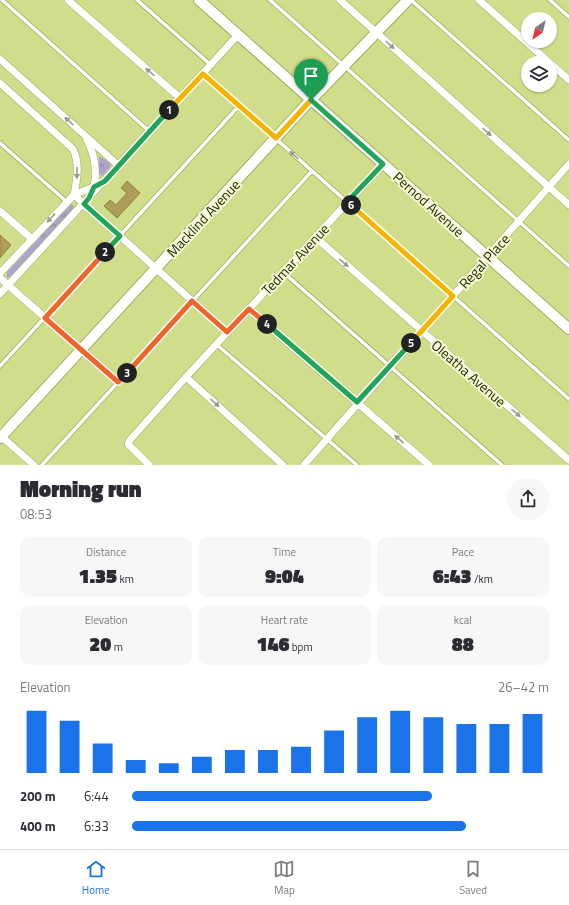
<!DOCTYPE html>
<meta charset="utf-8">
<style>
body{margin:0;font-family:"Titillium Web",sans-serif;background:#f7f7f7;color:#2b2b33;height:100vh;display:flex;flex-direction:column;font-size:15px;white-space:nowrap}
*{box-sizing:border-box;margin:0}
p{font-size:13px;color:#7c7c81}
.icon{flex:none;width:22px;height:22px;fill:none;stroke:currentColor;stroke-width:2;stroke-linecap:round;stroke-linejoin:round}
.map{position:relative;height:465px;overflow:hidden}
.sheet{display:flex;flex-direction:column;background:#fff;flex:1}
.sheet>*{flex:none}
.needle{width:26px;rotate:214deg}
.fabs{position:absolute;left:521px;top:12px;display:grid;gap:8px}
.fabs a{display:grid;place-items:center;width:36px;height:36px;border-radius:50%;background:#fff;box-shadow:0 1px 3px #0004;font-size:20px}
.pin{position:absolute;display:grid;place-items:center;width:34px;height:34px;color:#fff;margin:-41px -17px;border-radius:50% 50% 50% 0;rotate:-45deg;box-shadow:0 0 4px #0007}
.pin .icon{rotate:45deg}
.km{position:absolute;width:20px;height:20px;margin:-10px;border-radius:50%;background:#222;color:#fff;font-size:11px;line-height:20px;text-align:center}
.round{display:grid;place-items:center;flex:none;width:42px;height:42px;border-radius:21px;background:#f7f7f7}
.overview{display:flex;align-items:center;justify-content:space-between;height:68px;padding:0 20px}
h1{font-size:22px;font-weight:800;line-height:30px}
.stats{display:grid;grid-template-columns:repeat(3,1fr);gap:6px;height:68px;padding:4px 20px}
.stats div{display:grid;align-content:center;border-radius:10px;background:#f7f7f7;text-align:center}
.stats b{font-size:20px;font-weight:800}
.stats small{font-size:11px;font-weight:400}
.stats p{font-size:11px}
.chart{height:112px;padding:8px 20px}
.chart p{display:flex;justify-content:space-between}
.chart svg{width:100%;height:72px;margin-top:4px;stroke:#1a73e8;stroke-width:6}
ul{padding:0 20px;list-style:none;font-size:13px}
li{display:grid;grid-template-columns:64px 48px 1fr;align-items:center;height:30px}
li i{height:10px;border-radius:5px;background:#1a73e8}
.tabs{display:flex;justify-content:space-around;align-items:center;height:56px;border-top:1px solid #e1e1e2;background:#fff;font-size:11px;color:#7c7c81}
.tabs a{display:grid;justify-items:center;gap:2px}
.tabs .on{color:#1a73e8}
.map>svg:first-child{display:block}
</style>
<div class="map">
<svg width="569" height="465" viewBox="0 0 569 465">
<defs>
<pattern id="grass-tufts" width="24" height="20" patternUnits="userSpaceOnUse"><rect width="24" height="20" fill="#aea3cd"/><path d="M3 7l-1-3M5 7V3M7 7l1-3M15 17l-1-3M17 17v-4M19 17l1-3" fill="none" stroke="#8d84a4"/></pattern>
</defs>
<rect width="100%" height="100%" fill="#d0de8b"/>
<g fill="url(#grass-tufts)">
<path d="M 99,156 L 109,162 L 111,166 L 102,176 L 99,173 Z"/>
<path d="M 71,204 L 74,206 L 72,210 L 11,276 L 7,278 L 7,272 Z"/>
</g>
<g fill="#ac9d5c" stroke="#958229">
<path d="M 127,181 L 140,193 L 117,218 L 104,206 L 110,200 L 116,205 L 127,193 L 121,188 Z"/>
<path d="M 0,235 L 11,245 L 0,258 Z"/>
</g>
<g fill="none" stroke-linecap="round" stroke-linejoin="round">
<defs>
<g id="lane">
<path d="M 2,0 L 149,131"/>
<path d="M 137,0 L 211,65"/>
<path d="M 270,0 L 569,266"/>
<path d="M 411,0 L 569,140"/>
<path d="M 550,0 L 569,17"/>
<path d="M 203,74 L 569,399"/>
<path d="M 0,143 L 67,202"/>
<path d="M 283,272 L 502,465"/>
<path d="M 216,344 L 357,465"/>
<path d="M 0,366 L 239,106"/>
<path d="M 42,465 L 312,171"/>
</g>
<g id="street">
<path d="M 68,0 L 180,98"/>
<path d="M 340,0 L 569,205"/>
<path d="M 479,0 L 569,80"/>
<path d="M 0,59 L 119,166"/>
<path d="M 0,83 L 73,149 C 80,164 77,179 74,195 L 227,332"/>
<path d="M 87,140 C 95,155 98,174 93,190"/>
<path d="M 0,211 L 32,239"/>
<path d="M 315,237 L 569,460"/>
<path d="M 0,273 L 74,195 L 100,184"/>
<path d="M 0,278 L 118,382"/>
<path d="M 0,294 L 238,35"/>
<path d="M 249,309 L 429,465"/>
<path d="M 186,377 L 283,465"/>
<path d="M 0,435 L 34,465"/>
<path d="M 149,465 L 128,444 L 130,440 L 186,377 L 383,164"/>
<path d="M 304,465 L 569,164"/>
</g>
<g id="secondary">
<path d="M 199,0 L 569,329"/>
<path d="M 0,438 L 305,106 L 408,0"/>
</g>
</defs>
<use href="#lane" stroke="#9eac5a" stroke-width="5"/>
<use href="#street" stroke="#9eac5a" stroke-width="8"/>
<use href="#secondary" stroke="#9eac5a" stroke-width="12"/>
<use href="#lane" stroke="#fff" stroke-width="3.5"/>
<use href="#street" stroke="#fff" stroke-width="7"/>
<use href="#secondary" stroke="#fff" stroke-width="10"/>
</g>
<defs><path id="oneway-solid" d="M-6-.8H1V-3.2L6.5 0L1 3.2V.8H-6Z"/></defs>
<g fill="#9a9c8d">
<use href="#oneway-solid" transform="translate(390 45) rotate(42)"/>
<use href="#oneway-solid" transform="translate(150 72) rotate(-139)"/>
<use href="#oneway-solid" transform="translate(69 121) rotate(-138)"/>
<use href="#oneway-solid" transform="translate(487 132) rotate(42)"/>
<use href="#oneway-solid" transform="translate(294 155) rotate(-138)"/>
<use href="#oneway-solid" transform="translate(77 173) rotate(91)"/>
<use href="#oneway-solid" transform="translate(51 218) rotate(133)"/>
<use href="#oneway-solid" transform="translate(344 263) rotate(41)"/>
<use href="#oneway-solid" transform="translate(215 403) rotate(42)"/>
<use href="#oneway-solid" transform="translate(516 413) rotate(41)"/>
<use href="#oneway-solid" transform="translate(399 439) rotate(-139)"/>
</g>
<g fill="none" stroke-linecap="round" stroke-linejoin="round">
<defs>
<path id="split-1" d="M 169,110 L 203,74 L 276,138 L 311,100"/>
<path id="split-2" d="M 105,252 L 120,236 L 84,204 L 89,198 L 94,187 L 105,181 L 169,110"/>
<path id="split-3" d="M 105,252 L 45,318 L 118,382 L 127,373"/>
<path id="split-4" d="M 127,373 L 192,301 L 227,332 L 249,309 L 267,324"/>
<path id="split-5" d="M 267,324 L 357,402 L 411,343"/>
<path id="split-6" d="M 351,205 L 453,296 L 411,343"/>
<path id="split-7" d="M 311,100 L 383,164 L 347,202 L 351,205"/>
</defs>
<use href="#split-1" stroke="#fff" stroke-width="8"/>
<use href="#split-2" stroke="#fff" stroke-width="8"/>
<use href="#split-3" stroke="#fff" stroke-width="8"/>
<use href="#split-4" stroke="#fff" stroke-width="8"/>
<use href="#split-5" stroke="#fff" stroke-width="8"/>
<use href="#split-6" stroke="#fff" stroke-width="8"/>
<use href="#split-7" stroke="#fff" stroke-width="8"/>
<use href="#split-1" stroke="#f5b400" stroke-width="5"/>
<use href="#split-2" stroke="#22a559" stroke-width="5"/>
<use href="#split-3" stroke="#f0652b" stroke-width="5"/>
<use href="#split-4" stroke="#f0652b" stroke-width="5"/>
<use href="#split-5" stroke="#22a559" stroke-width="5"/>
<use href="#split-6" stroke="#f5b400" stroke-width="5"/>
<use href="#split-7" stroke="#22a559" stroke-width="5"/>
</g>
<g text-anchor="middle" dominant-baseline="central" stroke-width="4" stroke-linejoin="round" paint-order="stroke">
<g font-size="14" fill="#1e2201" stroke="#f3fbd2">
<text transform="translate(429 204) rotate(42)">Pernod Avenue</text>
<text transform="translate(203 218) rotate(-47)">Macklind Avenue</text>
<text transform="translate(295 259) rotate(-47)">Tedmar Avenue</text>
<text transform="translate(484 261) rotate(-48)">Regal Place</text>
<text transform="translate(469 373) rotate(41)">Oleatha Avenue</text>
</g>
</g>
</svg>
<div class="fabs">
<a><svg class="needle" viewBox="-14 -14 28 28"><path d="M0-13l5 13h-10z" fill="#e53935"/><path d="M0 13l5-13h-10z" fill="#7c7c81"/></svg></a>
<a><svg class="icon" aria-label="layers" viewBox="0 0 24 24"><path d="M12 4l9 5-9 5-9-5zM3 14l9 5 9-5"/></svg></a>
</div>
<div class="pin" style="left:311px;top:100px;background:#1e9e55"><svg class="icon" aria-label="arrive" viewBox="0 0 24 24"><path d="M6 21V4h12l-3 4 3 4H6"/></svg></div>
<b class="km" style="left:169px;top:110px">1</b>
<b class="km" style="left:105px;top:252px">2</b>
<b class="km" style="left:127px;top:373px">3</b>
<b class="km" style="left:267px;top:324px">4</b>
<b class="km" style="left:411px;top:343px">5</b>
<b class="km" style="left:351px;top:205px">6</b>
</div>
<section class="sheet">
<div class="overview"><div><h1>Morning run</h1><p>08:53</p></div><a class="round"><svg class="icon" aria-label="share" viewBox="0 0 24 24"><path d="M12 15V3M7 8l5-5 5 5M5 13v7h14v-7"/></svg></a></div>
<div class="stats">
<div><p>Distance</p><b>1.35<small> km</small></b></div>
<div><p>Time</p><b>9:04</b></div>
<div><p>Pace</p><b>6:43<small> /km</small></b></div>
</div>
<div class="stats">
<div><p>Elevation</p><b>20<small> m</small></b></div>
<div><p>Heart rate</p><b>146<small> bpm</small></b></div>
<div><p>kcal</p><b>88</b></div>
</div>
<div class="chart"><p><span>Elevation</span>26–42 m</p>
<svg viewBox="0 0 160 44" preserveAspectRatio="none"><path d="M5 44V6M15 44V12M25 44V26M35 44V36M45 44V38M55 44V34M65 44V30M75 44V30M85 44V28M95 44V18M105 44V10M115 44V6M125 44V10M135 44V14M145 44V14M155 44V8"/></svg>
</div>
<ul>
<li><b>200 m</b>6:44<i style="width:72%"></i></li>
<li><b>400 m</b>6:33<i style="width:80%"></i></li>
</ul>
</section>
<nav class="tabs">
<a class="on"><svg class="icon" aria-label="home" viewBox="0 0 24 24"><path d="M3 11l9-7 9 7M6 9v11h12V9"/></svg>Home</a>
<a><svg class="icon" aria-label="map" viewBox="0 0 24 24"><path d="M3 6l6-2 6 2 6-2v14l-6 2-6-2-6 2zM9 4v14M15 6v14"/></svg>Map</a>
<a><svg class="icon" aria-label="saved" viewBox="0 0 24 24"><path d="M7 4h10v16l-5-4-5 4z"/></svg>Saved</a>
</nav>
